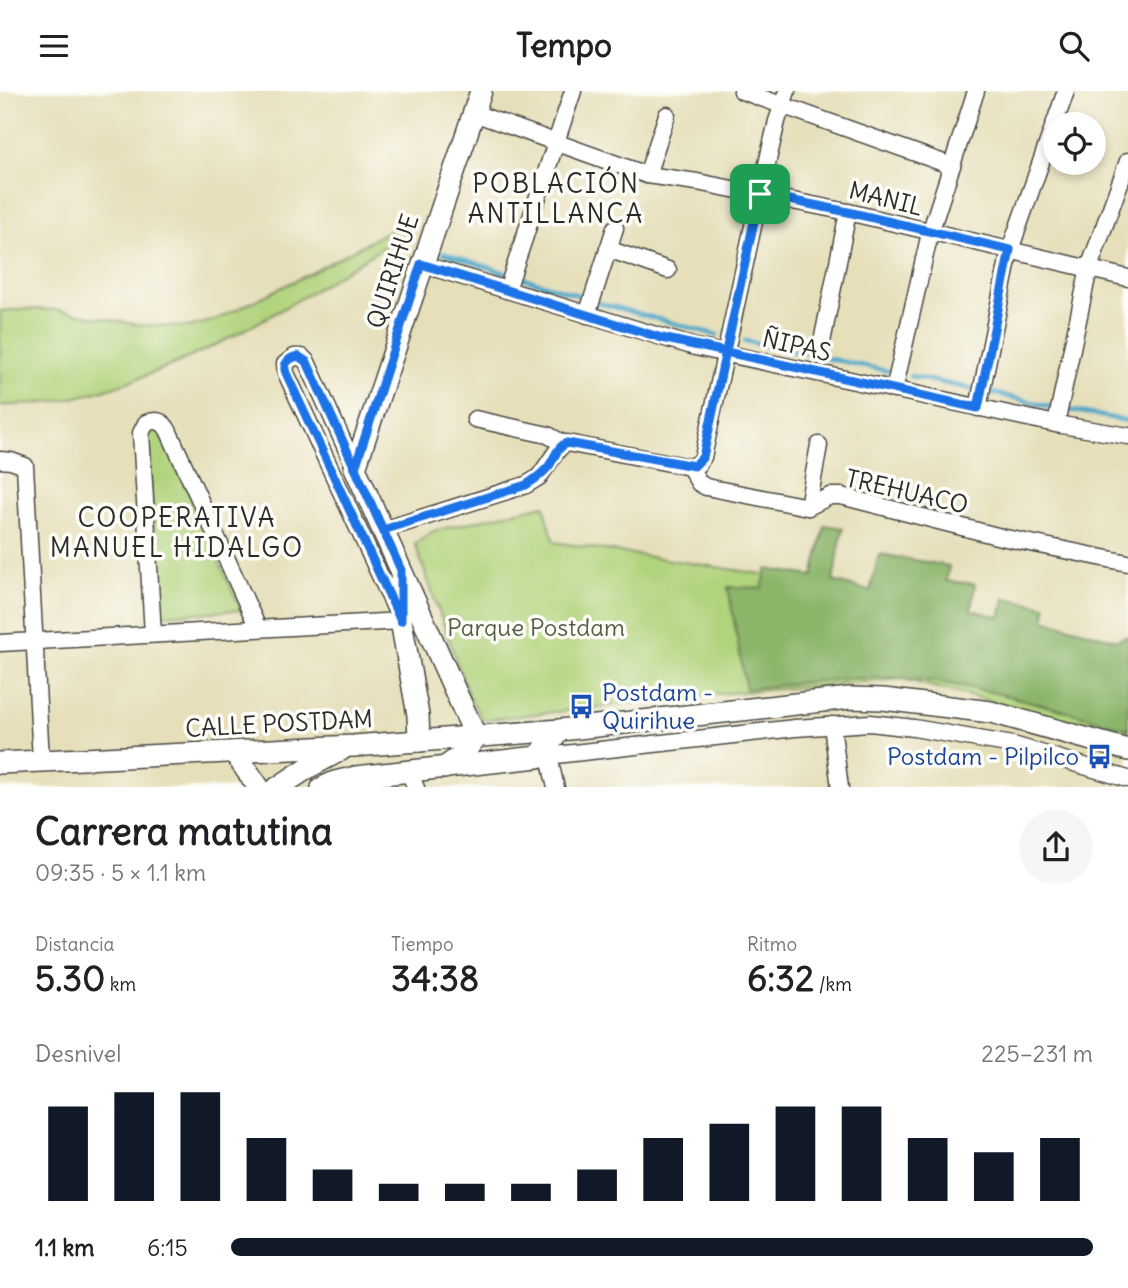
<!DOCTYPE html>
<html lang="es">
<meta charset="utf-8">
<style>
body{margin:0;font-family:Delius,sans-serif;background:#f6f6f6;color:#202124;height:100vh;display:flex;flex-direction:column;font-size:26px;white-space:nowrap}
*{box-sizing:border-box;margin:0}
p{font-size:23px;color:#757577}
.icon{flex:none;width:38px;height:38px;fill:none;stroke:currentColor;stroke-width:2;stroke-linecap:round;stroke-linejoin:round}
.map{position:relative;height:696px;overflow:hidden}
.side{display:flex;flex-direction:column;background:#fff;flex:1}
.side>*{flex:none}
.controls{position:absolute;left:1043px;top:21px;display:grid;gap:14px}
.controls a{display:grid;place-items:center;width:63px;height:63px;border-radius:50%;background:#fff;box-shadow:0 4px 10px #0003;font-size:35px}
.pin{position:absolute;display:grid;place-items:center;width:60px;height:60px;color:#fff;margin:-30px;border-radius:14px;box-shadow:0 4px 10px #0006}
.round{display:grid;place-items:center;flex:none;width:74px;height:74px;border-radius:37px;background:#f6f6f6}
.summary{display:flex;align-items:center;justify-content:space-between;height:119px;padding:0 35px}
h1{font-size:38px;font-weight:700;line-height:52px}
.figures{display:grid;grid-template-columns:repeat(3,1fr);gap:10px;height:119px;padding:7px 35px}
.figures div{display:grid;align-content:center}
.figures b{font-size:35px;font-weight:700}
.figures small{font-size:19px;font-weight:400}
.figures p{font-size:19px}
.chart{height:196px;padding:14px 35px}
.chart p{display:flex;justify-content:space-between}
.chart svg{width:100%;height:126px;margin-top:7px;stroke:#111827;stroke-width:6}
ul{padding:0 35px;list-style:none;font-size:23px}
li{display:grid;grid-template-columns:112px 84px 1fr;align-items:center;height:52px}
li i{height:18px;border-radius:9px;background:#111827}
header{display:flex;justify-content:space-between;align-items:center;height:91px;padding:0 35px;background:#fff;font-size:32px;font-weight:700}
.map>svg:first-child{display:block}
</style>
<header><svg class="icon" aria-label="menu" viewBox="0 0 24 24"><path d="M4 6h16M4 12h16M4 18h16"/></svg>Tempo<svg class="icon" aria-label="search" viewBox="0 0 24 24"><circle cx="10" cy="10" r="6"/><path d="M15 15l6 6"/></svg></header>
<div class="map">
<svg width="1128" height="697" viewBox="0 0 1128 697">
<rect width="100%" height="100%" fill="#fdfcf7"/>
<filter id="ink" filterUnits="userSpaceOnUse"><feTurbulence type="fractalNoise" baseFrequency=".0143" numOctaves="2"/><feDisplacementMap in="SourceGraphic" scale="14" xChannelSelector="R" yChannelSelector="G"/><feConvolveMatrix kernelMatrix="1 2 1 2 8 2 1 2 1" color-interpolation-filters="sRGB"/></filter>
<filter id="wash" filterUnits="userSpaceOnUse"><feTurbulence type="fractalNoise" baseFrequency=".00686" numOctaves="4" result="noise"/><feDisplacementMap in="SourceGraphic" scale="28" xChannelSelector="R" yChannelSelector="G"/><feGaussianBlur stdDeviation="1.57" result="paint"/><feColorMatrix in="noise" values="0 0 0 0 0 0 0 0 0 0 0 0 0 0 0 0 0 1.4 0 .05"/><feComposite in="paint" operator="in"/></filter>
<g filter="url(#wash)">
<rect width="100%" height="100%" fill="#e6dfba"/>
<g fill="#b1d37b" stroke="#6e7f53" stroke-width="2">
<path d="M 399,134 L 404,143 C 299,209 192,280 69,308 C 47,313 23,313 0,315 L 0,220 L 27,218 L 59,219 L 139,234 L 189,236 L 215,229 L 311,182 Z"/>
<path d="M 154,337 L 160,339 L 241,519 L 164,524 L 159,522 L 147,344 L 149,339 Z"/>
<path d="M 544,414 L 554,451 L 891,503 L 1128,560 L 1128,644 L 902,588 L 717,603 L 482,629 L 469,605 L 415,453 L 433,440 Z"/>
</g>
<path fill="#8cb56b" stroke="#5c704b" stroke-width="2" d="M 825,434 L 843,437 L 833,490 L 870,500 L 879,463 L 949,475 L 946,490 L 975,493 L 971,519 L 1000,526 L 1005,507 L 1046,515 L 1045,529 L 1116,549 L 1128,545 L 1128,638 C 1060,619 992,597 921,589 C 864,582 803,592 746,598 L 728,496 L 762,497 L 767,478 L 813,485 Z"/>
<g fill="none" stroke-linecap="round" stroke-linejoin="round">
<g stroke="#4ba7c9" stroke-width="4.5">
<path d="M 444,162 L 506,182"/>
<path d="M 520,186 L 584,206"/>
<path d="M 599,212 L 717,244"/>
<path d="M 745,250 L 888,280"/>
<path d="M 910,285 L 972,298"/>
<path d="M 989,301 L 1052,316"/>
<path d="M 1069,319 L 1128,330"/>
</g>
</g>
</g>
<g filter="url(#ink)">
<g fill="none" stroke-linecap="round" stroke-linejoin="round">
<defs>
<g id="street">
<path d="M 742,0 L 952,75"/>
<path d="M 474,22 L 647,84 L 697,91 L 848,121 L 1128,187"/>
<path d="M 647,84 L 667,24"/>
<path d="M 608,158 L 668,179"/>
<path d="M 421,173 L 695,256 L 1056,333 L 1128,345"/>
<path d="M 507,199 L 573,0"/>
<path d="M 587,224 L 615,137"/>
<path d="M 822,251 L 848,121"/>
<path d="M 894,299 L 930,142 L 976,0"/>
<path d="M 978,317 L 1010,159 L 1066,0"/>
<path d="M 475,328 L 548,344 L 564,353"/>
<path d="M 1056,333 L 1089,177 L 1128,70"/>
<path d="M 0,369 L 11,370 L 25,375 L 41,669"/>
<path d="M 690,376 L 699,392 L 706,396 L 808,416 L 830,405 L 841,405 L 1001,446 L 1128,472"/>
<path d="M 690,376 L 698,373 L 703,366 L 760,103 L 777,30 L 787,0"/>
<path d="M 808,416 L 819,354"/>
<path d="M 383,439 L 526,394 L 539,386 L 559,357 L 567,352 L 690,376"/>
<path d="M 153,543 L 141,342 L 146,332 C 156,328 163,330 168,339 L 258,537"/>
<path d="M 0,552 L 401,530 L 286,282 L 285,273 L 294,266 L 302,266 L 307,271 L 355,377"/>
<path d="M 832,634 L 840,697"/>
<path d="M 538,666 L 795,637 L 870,632 L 914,637 L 1013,654 L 1128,688"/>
<path d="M 549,666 L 556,697"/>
<path d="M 409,681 L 416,697"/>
</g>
<g id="secondary">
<path d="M 401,488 L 401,530 L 418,624 L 419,650"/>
<path d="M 234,661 L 259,697"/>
<path d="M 0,672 L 354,655 L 560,639 L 850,607 L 883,608 L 991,621 L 1128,659"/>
<path d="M 444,677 L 462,664 L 476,646 L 355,377 L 481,0"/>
<path d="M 277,697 L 309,676 L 341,659"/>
<path d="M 322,697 L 335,691 L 356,686 L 538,666 L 560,639"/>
</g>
</defs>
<use href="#street" stroke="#474640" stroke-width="19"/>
<use href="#secondary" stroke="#474640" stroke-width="24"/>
<use href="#street" stroke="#fff" stroke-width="16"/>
<use href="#secondary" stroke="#fff" stroke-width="21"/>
</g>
</g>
<g fill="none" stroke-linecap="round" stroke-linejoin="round" filter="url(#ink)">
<defs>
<path id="route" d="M 760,103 L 703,366 L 694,375 L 567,352 C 557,356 555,366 549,375 C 542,383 536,388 526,394 L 383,439 L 307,271 L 298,265 C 289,267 282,273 286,282 L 401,530 L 401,479 L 355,377 L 421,173 L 662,247 L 726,261 L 978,317 L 1010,159 L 848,121 L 760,103"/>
</defs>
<use href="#route" stroke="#fff" stroke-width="14"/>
<use href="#route" stroke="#1a73e8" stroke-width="9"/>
</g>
<defs>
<symbol id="bus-bare" viewBox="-9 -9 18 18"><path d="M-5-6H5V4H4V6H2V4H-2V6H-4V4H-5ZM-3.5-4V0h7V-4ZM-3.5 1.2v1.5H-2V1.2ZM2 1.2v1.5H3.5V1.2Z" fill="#1a4fb4" stroke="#fdfcf7" stroke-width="2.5" paint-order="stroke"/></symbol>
</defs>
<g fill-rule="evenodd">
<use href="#bus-bare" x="564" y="598" width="35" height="35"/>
<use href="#bus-bare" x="1082" y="648" width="35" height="35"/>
</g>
<g text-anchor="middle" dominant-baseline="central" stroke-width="7" stroke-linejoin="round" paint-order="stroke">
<g font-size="24" fill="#2b2b2b" stroke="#fdfcf7">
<text transform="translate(886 107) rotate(14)">MANIL</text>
<text transform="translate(392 180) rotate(-72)">QUIRIHUE</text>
<text transform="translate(797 254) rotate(13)">ÑIPAS</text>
<text transform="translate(907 400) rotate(13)">TREHUACO</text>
<text transform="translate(279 632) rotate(-3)">CALLE POSTDAM</text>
</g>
<g font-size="24" fill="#535d43" stroke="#fdfcf7">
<text x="536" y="536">Parque Postdam</text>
</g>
<g font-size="24" fill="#164399" stroke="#fdfcf7" text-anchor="start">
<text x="602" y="601">Postdam -<tspan x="602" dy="28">Quirihue</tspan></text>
<text x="1079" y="665" text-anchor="end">Postdam - Pilpilco</text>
</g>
<g font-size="26" letter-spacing="2" fill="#2b2b2b" stroke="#fdfcf7">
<text x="556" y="92">POBLACIÓN<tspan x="556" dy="30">ANTILLANCA</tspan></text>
<text x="177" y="426">COOPERATIVA<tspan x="177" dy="30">MANUEL HIDALGO</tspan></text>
</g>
</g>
</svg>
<div class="controls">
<a><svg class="icon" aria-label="locate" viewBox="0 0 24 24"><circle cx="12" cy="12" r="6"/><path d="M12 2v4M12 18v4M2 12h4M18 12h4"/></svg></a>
</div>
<div class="pin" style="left:760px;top:103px;background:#1e9e55"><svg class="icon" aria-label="arrive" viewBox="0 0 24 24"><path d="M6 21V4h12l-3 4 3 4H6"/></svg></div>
</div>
<section class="side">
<div class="summary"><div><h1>Carrera matutina</h1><p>09:35 · 5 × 1.1 km</p></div><a class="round"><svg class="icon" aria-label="share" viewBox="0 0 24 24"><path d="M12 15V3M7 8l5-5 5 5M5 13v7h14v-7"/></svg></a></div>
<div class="figures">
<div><p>Distancia</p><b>5.30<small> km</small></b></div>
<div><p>Tiempo</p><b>34:38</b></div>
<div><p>Ritmo</p><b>6:32<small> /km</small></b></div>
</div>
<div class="chart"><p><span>Desnivel</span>225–231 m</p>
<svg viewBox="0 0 160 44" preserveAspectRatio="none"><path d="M5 44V11M15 44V6M25 44V6M35 44V22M45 44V33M55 44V38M65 44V38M75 44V38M85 44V33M95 44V22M105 44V17M115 44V11M125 44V11M135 44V22M145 44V27M155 44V22"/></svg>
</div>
<ul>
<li><b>1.1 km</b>6:15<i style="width:100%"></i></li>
</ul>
</section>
